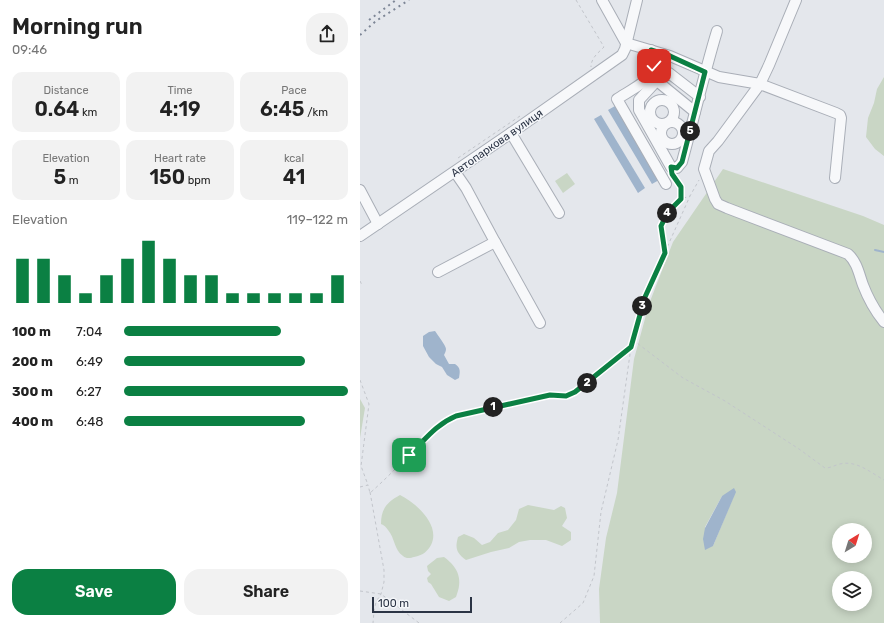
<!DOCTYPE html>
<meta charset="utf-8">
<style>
body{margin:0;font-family:Rubik,sans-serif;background:#f2f2f2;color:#222;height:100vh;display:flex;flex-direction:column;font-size:15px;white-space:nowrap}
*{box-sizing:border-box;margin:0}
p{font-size:13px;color:#767676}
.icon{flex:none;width:22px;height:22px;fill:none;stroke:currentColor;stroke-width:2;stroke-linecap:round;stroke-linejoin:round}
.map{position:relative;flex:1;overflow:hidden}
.details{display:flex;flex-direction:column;background:#fff;width:360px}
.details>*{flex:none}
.needle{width:26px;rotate:38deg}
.buttons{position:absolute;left:472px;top:523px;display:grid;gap:8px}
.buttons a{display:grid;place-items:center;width:40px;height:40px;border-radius:50%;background:#fff;box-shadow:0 2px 10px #0003;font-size:20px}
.scale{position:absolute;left:12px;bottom:10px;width:100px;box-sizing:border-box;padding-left:4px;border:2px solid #2b3445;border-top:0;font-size:11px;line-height:14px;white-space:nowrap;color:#2b3445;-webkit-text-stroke:3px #f4f6f9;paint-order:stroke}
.pin{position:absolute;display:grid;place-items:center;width:34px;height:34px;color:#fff;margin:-17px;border-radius:8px;box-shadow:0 2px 6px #0006}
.km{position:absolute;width:20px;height:20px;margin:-10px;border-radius:50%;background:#222;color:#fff;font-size:11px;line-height:20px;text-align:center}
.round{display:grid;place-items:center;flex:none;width:42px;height:42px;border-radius:16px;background:#f2f2f2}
.summary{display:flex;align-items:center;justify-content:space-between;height:68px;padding:0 12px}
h1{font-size:22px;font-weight:600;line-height:30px}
.metrics{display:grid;grid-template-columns:repeat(3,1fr);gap:6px;height:68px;padding:4px 12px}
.metrics div{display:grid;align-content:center;border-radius:10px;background:#f2f2f2;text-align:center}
.metrics b{font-size:20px;font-weight:600}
.metrics small{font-size:11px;font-weight:400}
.metrics p{font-size:11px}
.chart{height:112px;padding:8px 12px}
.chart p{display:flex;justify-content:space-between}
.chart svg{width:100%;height:72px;margin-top:4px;stroke:#0b8043;stroke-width:6}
.primary-button{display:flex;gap:8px;margin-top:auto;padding:8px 12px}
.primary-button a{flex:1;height:46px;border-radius:16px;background:#0b8043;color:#fff;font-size:16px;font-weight:600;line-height:46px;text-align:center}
.primary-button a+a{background:#f2f2f2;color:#222}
ul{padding:0 12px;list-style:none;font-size:13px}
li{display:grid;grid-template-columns:64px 48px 1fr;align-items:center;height:30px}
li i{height:10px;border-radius:5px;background:#0b8043}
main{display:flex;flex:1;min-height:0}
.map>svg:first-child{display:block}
</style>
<main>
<section class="details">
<div class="summary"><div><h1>Morning run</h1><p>09:46</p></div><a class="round"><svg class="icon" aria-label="share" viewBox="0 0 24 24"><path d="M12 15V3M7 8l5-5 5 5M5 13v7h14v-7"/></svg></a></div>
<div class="metrics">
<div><p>Distance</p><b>0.64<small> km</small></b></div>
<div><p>Time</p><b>4:19</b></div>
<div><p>Pace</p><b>6:45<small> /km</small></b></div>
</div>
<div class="metrics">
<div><p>Elevation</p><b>5<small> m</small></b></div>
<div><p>Heart rate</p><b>150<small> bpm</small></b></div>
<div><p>kcal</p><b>41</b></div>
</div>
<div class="chart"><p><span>Elevation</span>119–122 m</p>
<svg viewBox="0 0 160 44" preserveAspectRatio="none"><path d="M5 44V17M15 44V17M25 44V27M35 44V38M45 44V27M55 44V17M65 44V6M75 44V17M85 44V27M95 44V27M105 44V38M115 44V38M125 44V38M135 44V38M145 44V38M155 44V27"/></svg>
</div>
<ul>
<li><b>100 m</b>7:04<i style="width:70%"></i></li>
<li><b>200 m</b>6:49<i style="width:81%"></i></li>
<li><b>300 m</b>6:27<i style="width:100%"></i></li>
<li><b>400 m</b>6:48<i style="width:81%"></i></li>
</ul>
<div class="primary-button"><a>Save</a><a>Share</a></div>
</section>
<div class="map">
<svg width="524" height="623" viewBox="0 0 524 623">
<rect width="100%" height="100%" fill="#e4e7ec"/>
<g fill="#c9d6c5" fill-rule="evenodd">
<path d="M 524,77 L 524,156 L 515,149 L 506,137 L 508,118 L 514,103 L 517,89 Z"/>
<path d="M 363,169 L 503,216 L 524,225 L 524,623 L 240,623 L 239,589 L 246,538 L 257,493 L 274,359 L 289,304 L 313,242 ZM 375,493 L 353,546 L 345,527 L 362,496 ZM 479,530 L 505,530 L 505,556 L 479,556 ZM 479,578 L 505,578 L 505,604 L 479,604 Z"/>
<path d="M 207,173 L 215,184 L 203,193 L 195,181 Z"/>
<path d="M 0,399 L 5,408 L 0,438 Z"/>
<path d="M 40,495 C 56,503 81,525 71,545 C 67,552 63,555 54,557 C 51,558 46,559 43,556 C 34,550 35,538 28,530 C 26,527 24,525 21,524 C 21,509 27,502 40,495 Z"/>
<path d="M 168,505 L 194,510 L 201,506 L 205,508 L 207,518 L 202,526 L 211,532 L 211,540 L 202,546 L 186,540 L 170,540 L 159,542 L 149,548 L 131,552 L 106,560 C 96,553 95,548 98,537 L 104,534 L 114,538 L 122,545 L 130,542 L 138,533 L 148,530 L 156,520 L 159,509 Z"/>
<path d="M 84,557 C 99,568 103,580 96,597 L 89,601 L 79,597 L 71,584 L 68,582 L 67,578 L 71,574 L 68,571 L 67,566 C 70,563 74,561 77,558 Z"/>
</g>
<g fill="#9fb4cc">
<path d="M 255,106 L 299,180 L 292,184 L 248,110 Z"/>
<path d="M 241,115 L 285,188 L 278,193 L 234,119 Z"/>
<path d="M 75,331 C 77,334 86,346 86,349 C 86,351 85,353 84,355 L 89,364 L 95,364 C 101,368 100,372 99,378 L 95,380 L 87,375 L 82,367 L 76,364 L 69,357 L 63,346 L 63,336 L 69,332 Z"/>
<path d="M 374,488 L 376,492 L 353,546 L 345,550 L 343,539 L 345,528 L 362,496 Z"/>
</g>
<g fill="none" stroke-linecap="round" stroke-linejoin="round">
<path stroke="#9fb4cc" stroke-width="2" d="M 515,250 L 524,252"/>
<defs>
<g id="minor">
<path d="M 242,0 L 266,43"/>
<path d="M 436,0 L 409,65 L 400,84 L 358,141 L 349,151 L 344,169 L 355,199 L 358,204 L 367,208 L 488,254 C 497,262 499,274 503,285 C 508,298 516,312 524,322"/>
<path d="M 266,43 L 310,56 L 359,77 L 400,84 L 476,113 L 480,115 L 481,118 L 475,178"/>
<path d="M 291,50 C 292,55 295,60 295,66 C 294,80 267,92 257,99 L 306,184"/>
<path d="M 297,81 L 335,112"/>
<path d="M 340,97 L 309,73 L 302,75 L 279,100 L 279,110 L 311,167 L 317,168 L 322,162 C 334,118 344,74 357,31"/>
<circle cx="302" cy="112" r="12"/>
<circle cx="312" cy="133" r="11"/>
<path d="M 151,133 L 199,213"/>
<path d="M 0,190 L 18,224"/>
<path d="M 0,236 L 151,133 L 262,55 L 265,49 L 277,0"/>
<path d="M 135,242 L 180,323"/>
<path d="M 78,272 L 135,242 L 106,188 L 95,172"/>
</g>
</defs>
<use href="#minor" stroke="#a9aeb7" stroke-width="12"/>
<g stroke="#c2c5cb" stroke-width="1" stroke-dasharray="3 3" stroke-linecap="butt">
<path d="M 216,0 L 244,47 C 238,53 231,58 231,67"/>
<path d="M 98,158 L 160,116"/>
<path d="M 313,176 L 321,187 L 321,198"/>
<path d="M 305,252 L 330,196"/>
<path d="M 0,281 L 2,285"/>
<path d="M 273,340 L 323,378 L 365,401 L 439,449 L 465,468 C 471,468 475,465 480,464 C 496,460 510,472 524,480"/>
<path d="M 0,380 L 9,404 L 1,466 L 8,485"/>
<path d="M 0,487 L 8,485 L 10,493 C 27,478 43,461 59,445 C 73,431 77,424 95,416 L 190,395 L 206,396 L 215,392 L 271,347"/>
<path d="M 10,492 L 24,570 L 24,582 L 21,594 L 16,602 L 14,611 L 13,623"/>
<path d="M 0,591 L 21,594 L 59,623"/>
<path d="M 200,623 L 223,603 L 234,576 L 241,512 L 258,440 L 271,347 L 285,297 L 305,253 L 301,226 L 308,212 L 318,201 L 321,199 L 330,196 L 339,180"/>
</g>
<use href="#minor" stroke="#f7f8fa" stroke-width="10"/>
<g stroke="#7d8696" stroke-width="2" stroke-dasharray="2 4" stroke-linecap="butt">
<path d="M 9,20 L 36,0"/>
<path d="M 0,35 L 16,21 L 49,0"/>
</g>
</g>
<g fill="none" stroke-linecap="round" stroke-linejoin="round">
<defs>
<path id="route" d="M 49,455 C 65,440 75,425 96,416 L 190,395 L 206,396 L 215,392 L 271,347 L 285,297 L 305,253 L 301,226 L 308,212 L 321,199 L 321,187 L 312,174 L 311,167 L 317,168 L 322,162 L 345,72 L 310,56 L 291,50 L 294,66"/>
</defs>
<use href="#route" stroke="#fff" stroke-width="8"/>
<use href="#route" stroke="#0b8043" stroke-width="5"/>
</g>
<g text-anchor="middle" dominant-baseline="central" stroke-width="3" stroke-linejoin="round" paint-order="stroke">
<g font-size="11" fill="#2b3445" stroke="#f4f6f9">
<text transform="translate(137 143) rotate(-35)">Автопаркова вулиця</text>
</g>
</g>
</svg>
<div class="buttons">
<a><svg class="needle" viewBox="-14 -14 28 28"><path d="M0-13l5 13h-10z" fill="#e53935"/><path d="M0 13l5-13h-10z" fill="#767676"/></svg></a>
<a><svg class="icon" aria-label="layers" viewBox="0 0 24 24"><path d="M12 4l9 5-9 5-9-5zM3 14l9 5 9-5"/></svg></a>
</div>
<div class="scale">100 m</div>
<div class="pin" style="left:49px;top:455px;background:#1e9e55"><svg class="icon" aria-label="arrive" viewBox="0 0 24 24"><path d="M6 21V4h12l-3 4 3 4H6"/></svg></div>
<div class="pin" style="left:294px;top:66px;background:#d93025"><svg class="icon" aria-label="check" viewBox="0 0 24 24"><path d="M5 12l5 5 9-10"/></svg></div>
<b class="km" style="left:133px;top:407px">1</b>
<b class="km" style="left:227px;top:383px">2</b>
<b class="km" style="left:282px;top:306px">3</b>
<b class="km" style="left:307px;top:213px">4</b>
<b class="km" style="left:330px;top:131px">5</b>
</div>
</main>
